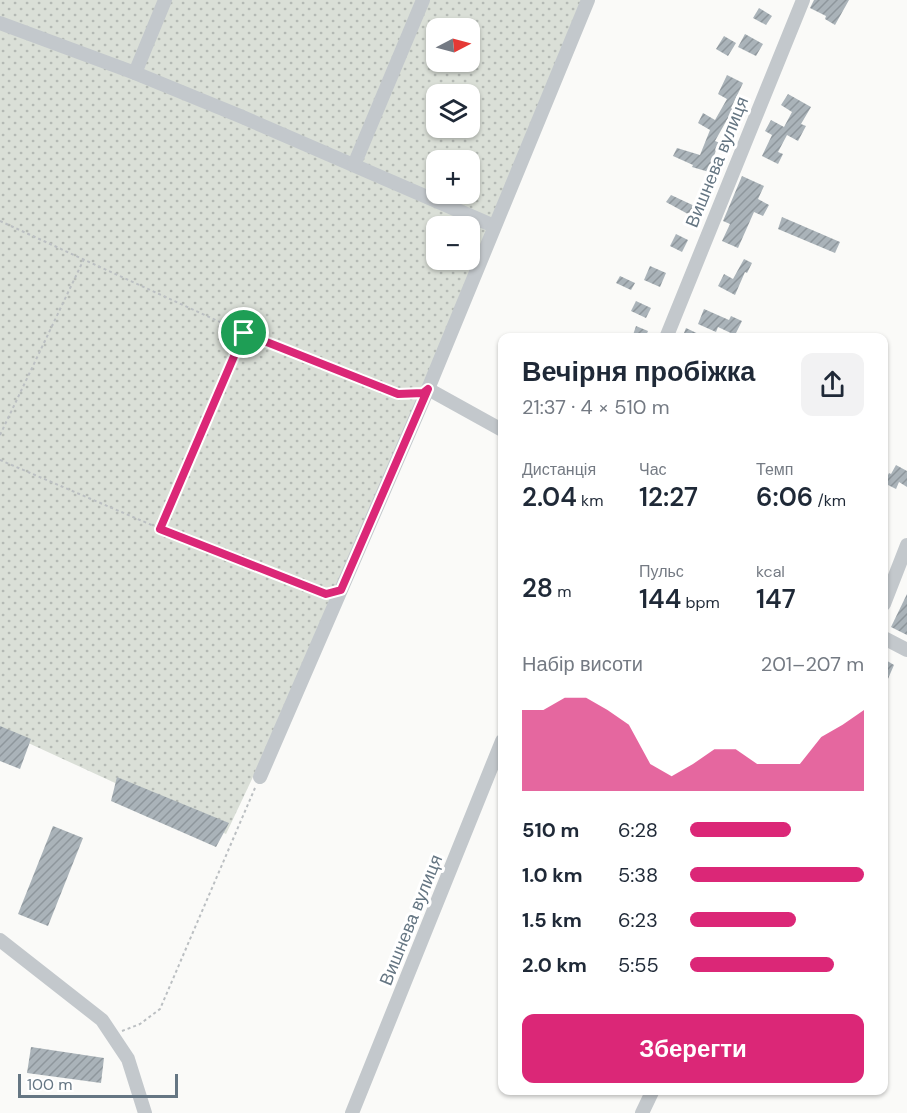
<!DOCTYPE html>
<html lang="uk">
<meta charset="utf-8">
<style>
body{margin:0;font-family:"DM Sans",sans-serif;background:#f2f2f3;color:#1f2937;height:100vh;display:flex;flex-direction:column;font-size:22px;white-space:nowrap}
*{box-sizing:border-box;margin:0}
p{font-size:20px;color:#747a83}
.icon{flex:none;width:33px;height:33px;fill:none;stroke:currentColor;stroke-width:2;stroke-linecap:round;stroke-linejoin:round}
.map{position:relative;flex:1;overflow:hidden}
.drawer{position:absolute;left:498px;top:333px;width:390px;height:762px;display:flex;flex-direction:column;background:#fff;border-radius:12px;box-shadow:0 2px 4px #0004}
.drawer>*{flex:none}
.needle{width:39px;rotate:84deg}
.fabs{position:absolute;left:426px;top:18px;display:grid;gap:12px}
.fabs a{display:grid;place-items:center;width:54px;height:54px;border-radius:12px;background:#fff;box-shadow:0 2px 4px #0004;font-size:30px}
.scale{position:absolute;left:18px;bottom:15px;width:160px;box-sizing:border-box;padding-left:6px;border:3px solid #657683;border-top:0;font-size:16px;line-height:21px;white-space:nowrap;color:#657683;-webkit-text-stroke:4px #fff;paint-order:stroke}
.pin{position:absolute;display:grid;place-items:center;width:51px;height:51px;color:#fff;margin:-26px;border:3px solid #fff;border-radius:50%;box-shadow:0 2px 6px #0007}
.round{display:grid;place-items:center;flex:none;width:63px;height:63px;border-radius:12px;background:#f2f2f3}
.summary{display:flex;align-items:center;justify-content:space-between;height:102px;padding:0 24px}
h1{font-size:27px;font-weight:600;line-height:45px}
.stats{display:grid;grid-template-columns:repeat(3,1fr);gap:9px;height:102px;padding:6px 24px}
.stats div{display:grid;align-content:center}
.stats b{font-size:26px;font-weight:600}
.stats small{font-size:16px;font-weight:400}
.stats p{font-size:16px}
.chart{height:168px;padding:12px 24px}
.chart p{display:flex;justify-content:space-between}
.chart svg{width:100%;height:108px;margin-top:6px;fill:#db2777;opacity:.7}
.primary-button{display:flex;gap:12px;margin-top:auto;padding:12px 24px}
.primary-button a{flex:1;height:69px;border-radius:12px;background:#db2777;color:#fff;font-size:24px;font-weight:600;line-height:69px;text-align:center}
ul{padding:0 24px;list-style:none;font-size:20px}
li{display:grid;grid-template-columns:96px 72px 1fr;align-items:center;height:45px}
li i{height:15px;border-radius:8px;background:#db2777}
.map>svg:first-child{display:block}
</style>
<div class="map">
<svg width="907" height="1113" viewBox="0 0 907 1113">
<defs>
<pattern id="garden-dots" width="8" height="8" patternUnits="userSpaceOnUse" patternTransform="scale(1.5)"><rect width="8" height="8" fill="#dadfd7"/><path d="M2 2h.1M6 6h.1" fill="none" stroke="#b4b9b4" stroke-width="1.8" stroke-linecap="round"/></pattern>
<pattern id="building-hatch" width="6" height="6" patternUnits="userSpaceOnUse" patternTransform="scale(1.5)"><rect width="6" height="6" fill="#aab3b9"/><path d="M-1 1l2-2M0 6l6-6M5 7l2-2" fill="none" stroke="#8e969c"/></pattern>
</defs>
<rect width="100%" height="100%" fill="#fafaf8"/>
<path fill="url(#garden-dots)" fill-rule="evenodd" d="M 0,0 L 588,0 L 334,605 L 226,834 L 0,730 ZM 436,28 L 470,28 L 470,62 L 436,62 ZM 436,94 L 470,94 L 470,128 L 436,128 ZM 436,160 L 470,160 L 470,194 L 436,194 ZM 436,226 L 470,226 L 470,260 L 436,260 Z"/>
<g fill="url(#building-hatch)">
<path d="M 814,0 L 849,0 L 835,25 L 825,19 L 826,16 L 810,8 Z"/>
<path d="M 759,8 L 772,16 L 766,25 L 753,18 Z"/>
<path d="M 745,34 L 763,44 L 756,56 L 738,47 Z"/>
<path d="M 724,36 L 736,43 L 728,56 L 716,49 Z"/>
<path d="M 727,75 L 743,83 L 731,108 L 733,109 L 715,141 L 725,145 L 723,153 L 716,150 L 709,172 L 692,167 L 693,165 L 673,156 L 677,148 L 700,155 L 710,130 L 698,123 L 703,113 L 715,120 L 727,99 L 718,94 Z"/>
<path d="M 788,94 L 811,107 L 801,124 L 806,126 L 798,141 L 787,135 L 778,152 L 783,154 L 778,164 L 762,156 L 772,135 L 765,131 L 771,120 L 784,127 L 792,112 L 781,105 Z"/>
<path d="M 742,176 L 764,186 L 758,199 L 769,205 L 763,216 L 754,212 L 738,248 L 722,241 L 730,224 L 723,221 Z"/>
<path d="M 671,195 L 701,209 L 697,219 L 666,202 Z"/>
<path d="M 782,217 L 840,242 L 835,253 L 778,229 Z"/>
<path d="M 676,234 L 688,240 L 682,252 L 670,246 Z"/>
<path d="M 744,259 L 752,263 L 747,273 L 745,272 L 735,295 L 718,286 L 724,274 L 733,279 Z"/>
<path d="M 650,266 L 666,273 L 660,287 L 644,280 Z"/>
<path d="M 620,276 L 635,283 L 631,290 L 616,283 Z"/>
<path d="M 636,301 L 651,308 L 646,318 L 631,311 Z"/>
<path d="M 704,309 L 729,320 L 731,316 L 742,321 L 735,335 L 718,327 L 716,332 L 698,324 Z"/>
<path d="M 636,326 L 648,331 L 645,338 L 632,338 Z"/>
<path d="M 686,328 L 707,338 L 682,338 Z"/>
<path d="M 896,465 L 907,471 L 907,487 L 899,482 L 896,489 L 884,483 L 889,473 L 891,474 Z"/>
<path d="M 907,594 L 907,635 L 891,627 Z"/>
<path d="M 884,659 L 894,665 L 884,688 Z"/>
<path d="M 0,726 L 31,739 L 20,769 L 0,761 Z"/>
<path d="M 117,777 L 229,823 L 216,847 L 111,801 Z"/>
<path d="M 53,826 L 83,838 L 48,926 L 18,914 Z"/>
<path d="M 31,1047 L 104,1058 L 101,1083 L 27,1073 Z"/>
</g>
<g fill="none" stroke-linecap="round" stroke-linejoin="round">
<g stroke="#bbbfc2" stroke-width="2" stroke-dasharray="3 3" stroke-linecap="butt">
<path d="M 0,221 L 244,333 L 398,394 L 414,393"/>
<path d="M 0,435 L 84,259"/>
<path d="M 0,460 L 161,529 L 326,594"/>
<path d="M 161,529 L 244,333"/>
<path d="M 122,1031 L 140,1024 L 160,1009 L 255,788"/>
</g>
<g stroke="#c3c8cc" stroke-width="14">
<path d="M 0,23 L 135,73 L 240,116 L 494,226"/>
<path d="M 135,73 L 165,0"/>
<path d="M 354,165 L 423,0"/>
<path d="M 666,338 L 803,0"/>
<path d="M 428,389 L 502,430"/>
<path d="M 884,604 L 907,545"/>
<path d="M 884,638 L 907,650"/>
<path d="M 260,777 L 428,389 L 588,0"/>
<path d="M 0,940 L 102,1020 L 128,1059 L 145,1113"/>
<path d="M 352,1113 L 502,741"/>
<path d="M 642,1113 L 653,1090"/>
</g>
</g>
<g fill="none" stroke-linecap="round" stroke-linejoin="round">
<defs>
<path id="route" d="M 244,333 L 398,394 L 423,393 L 428,389 L 341,590 L 326,594 L 160,529 Z"/>
</defs>
<use href="#route" stroke="#fff" stroke-width="12"/>
<use href="#route" stroke="#db2777" stroke-width="8"/>
</g>
<g text-anchor="middle" dominant-baseline="central" stroke-width="6" stroke-linejoin="round" paint-order="stroke">
<g font-size="18" fill="#657683" stroke="#fff">
<text transform="translate(717 162) rotate(-68)">Вишнева вулиця</text>
<text transform="translate(411 920) rotate(-68)">Вишнева вулиця</text>
</g>
</g>
</svg>
<div class="fabs">
<a><svg class="needle" viewBox="-14 -14 28 28"><path d="M0-13l5 13h-10z" fill="#e53935"/><path d="M0 13l5-13h-10z" fill="#747a83"/></svg></a>
<a><svg class="icon" aria-label="layers" viewBox="0 0 24 24"><path d="M12 4l9 5-9 5-9-5zM3 14l9 5 9-5"/></svg></a>
<a>+</a>
<a>−</a>
</div>
<div class="scale">100 m</div>
<div class="pin" style="left:244px;top:333px;background:#1e9e55"><svg class="icon" aria-label="arrive" viewBox="0 0 24 24"><path d="M6 21V4h12l-3 4 3 4H6"/></svg></div>
<section class="drawer">
<div class="summary"><div><h1>Вечірня пробіжка</h1><p>21:37 · 4 × 510 m</p></div><a class="round"><svg class="icon" aria-label="share" viewBox="0 0 24 24"><path d="M12 15V3M7 8l5-5 5 5M5 13v7h14v-7"/></svg></a></div>
<div class="stats">
<div><p>Дистанція</p><b>2.04<small> km</small></b></div>
<div><p>Час</p><b>12:27</b></div>
<div><p>Темп</p><b>6:06<small> /km</small></b></div>
</div>
<div class="stats">
<div><b>28<small> m</small></b></div>
<div><p>Пульс</p><b>144<small> bpm</small></b></div>
<div><p>kcal</p><b>147</b></div>
</div>
<div class="chart"><p><span>Набір висоти</span>201–207 m</p>
<svg viewBox="0 0 160 44" preserveAspectRatio="none"><path d="M0 44V11L10 11L20 6L30 6L40 11L50 17L60 33L70 38L80 33L90 27L100 27L110 33L120 33L130 33L140 22L150 17L160 11V44z"/></svg>
</div>
<ul>
<li><b>510 m</b>6:28<i style="width:58%"></i></li>
<li><b>1.0 km</b>5:38<i style="width:100%"></i></li>
<li><b>1.5 km</b>6:23<i style="width:61%"></i></li>
<li><b>2.0 km</b>5:55<i style="width:83%"></i></li>
</ul>
<div class="primary-button"><a>Зберегти</a></div>
</section>
</div>
